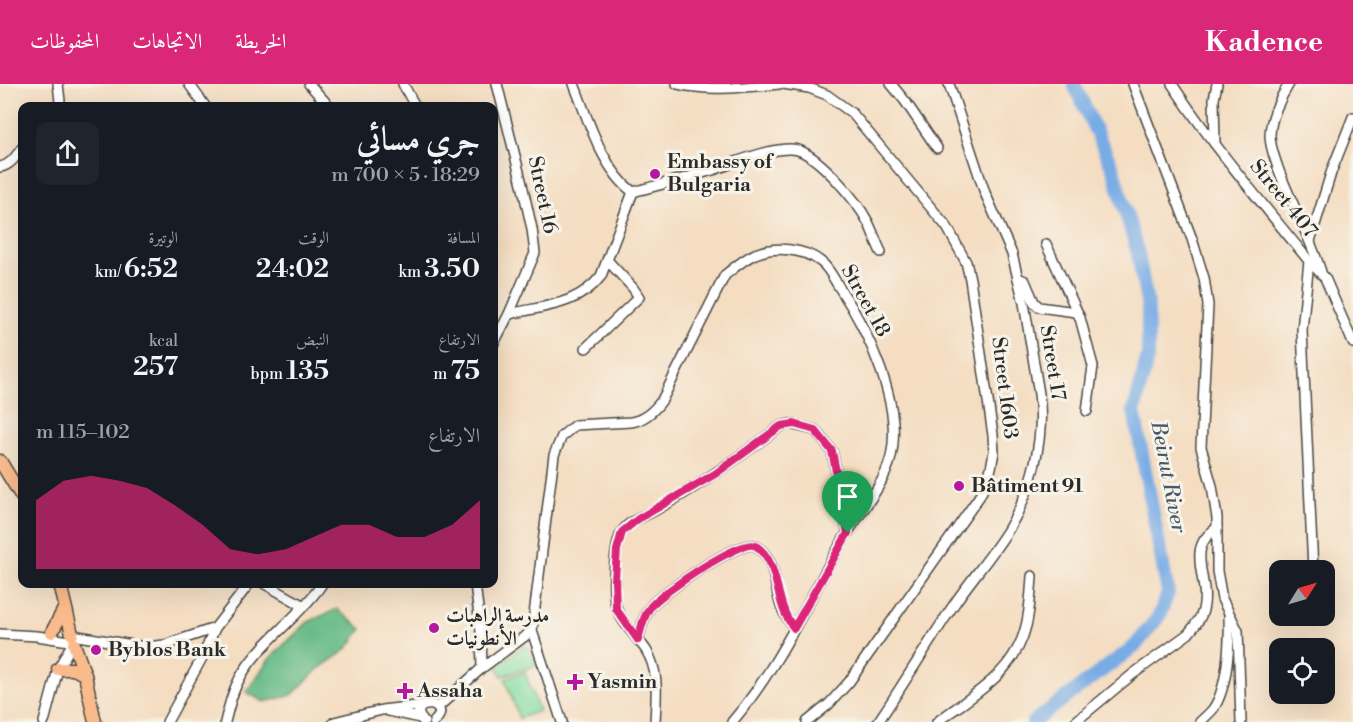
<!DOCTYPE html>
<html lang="ar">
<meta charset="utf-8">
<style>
body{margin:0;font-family:"Libre Bodoni",Amiri,serif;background:#20242c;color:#f1f3f6;direction:rtl;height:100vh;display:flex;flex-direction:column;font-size:22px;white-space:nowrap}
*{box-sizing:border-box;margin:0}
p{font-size:20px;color:#9ea1a6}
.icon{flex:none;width:33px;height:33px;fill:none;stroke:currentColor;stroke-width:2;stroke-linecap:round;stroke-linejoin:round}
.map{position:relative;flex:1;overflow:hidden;direction:ltr}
.drawer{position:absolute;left:18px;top:18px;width:480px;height:486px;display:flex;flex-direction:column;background:#171b24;border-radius:12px;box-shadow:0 6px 24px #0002;direction:rtl}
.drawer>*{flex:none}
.needle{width:39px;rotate:53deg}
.buttons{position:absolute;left:1269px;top:476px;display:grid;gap:12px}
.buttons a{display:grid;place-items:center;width:66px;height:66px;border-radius:12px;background:#171b24;box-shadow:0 6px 24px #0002;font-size:30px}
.pin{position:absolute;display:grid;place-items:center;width:51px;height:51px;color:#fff;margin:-62px -26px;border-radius:50% 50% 50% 0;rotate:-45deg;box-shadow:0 0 6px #0007}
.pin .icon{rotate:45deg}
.round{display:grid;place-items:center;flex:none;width:63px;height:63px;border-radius:12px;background:#20242c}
.summary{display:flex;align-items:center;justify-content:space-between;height:102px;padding:0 18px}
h1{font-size:33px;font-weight:600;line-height:45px}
.figures{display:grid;grid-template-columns:repeat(3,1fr);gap:9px;height:102px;padding:6px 18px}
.figures div{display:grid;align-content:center}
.figures b{font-size:26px;font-weight:600}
.figures small{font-size:16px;font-weight:400}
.figures p{font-size:16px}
.chart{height:168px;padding:12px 18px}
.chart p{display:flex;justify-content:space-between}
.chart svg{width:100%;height:108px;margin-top:6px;fill:#db2777;opacity:.7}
header{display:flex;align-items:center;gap:36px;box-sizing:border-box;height:84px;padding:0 30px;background:#db2777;color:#fff}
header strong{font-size:28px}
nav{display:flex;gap:33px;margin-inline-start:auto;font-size:21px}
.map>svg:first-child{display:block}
</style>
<header>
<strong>Kadence</strong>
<nav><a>الخريطة</a><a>الاتجاهات</a><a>المحفوظات</a></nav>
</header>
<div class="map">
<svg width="1353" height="638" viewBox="0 0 1353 638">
<rect width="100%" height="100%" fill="#f7f3e8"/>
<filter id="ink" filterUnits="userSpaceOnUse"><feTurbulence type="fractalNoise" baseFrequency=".0167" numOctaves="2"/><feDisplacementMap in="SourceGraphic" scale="12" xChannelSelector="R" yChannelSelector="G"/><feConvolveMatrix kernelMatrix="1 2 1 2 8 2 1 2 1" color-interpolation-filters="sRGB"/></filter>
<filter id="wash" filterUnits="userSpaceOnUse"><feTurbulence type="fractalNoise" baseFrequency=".008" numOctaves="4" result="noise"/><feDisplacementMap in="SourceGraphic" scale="24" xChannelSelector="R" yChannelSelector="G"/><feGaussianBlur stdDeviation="1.35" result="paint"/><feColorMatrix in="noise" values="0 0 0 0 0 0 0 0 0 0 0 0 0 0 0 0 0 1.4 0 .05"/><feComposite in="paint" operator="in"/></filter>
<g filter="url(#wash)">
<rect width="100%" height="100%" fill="#f4ddc1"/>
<g fill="#83dda2" stroke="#578466" stroke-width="1.5">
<path d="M 523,562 L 529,564 L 536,582 L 502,592 L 497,583 Z"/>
<path d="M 525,588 L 539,627 L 519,634 L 505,595 Z"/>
</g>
<path fill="#6abc88" stroke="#4a745a" stroke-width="1.5" d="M 337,525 L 362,545 L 346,566 L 317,586 L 292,611 L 264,618 L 246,608 L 271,573 L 308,538 Z"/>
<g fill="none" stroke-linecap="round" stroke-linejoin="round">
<path stroke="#78ace5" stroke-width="14" d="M 1033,638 L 1135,562 L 1159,532 L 1168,509 L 1134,327 L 1148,272 L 1148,224 L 1138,170 L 1114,87 L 1074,0"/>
</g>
</g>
<g filter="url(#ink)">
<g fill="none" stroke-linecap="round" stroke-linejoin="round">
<defs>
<g id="minor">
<path d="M 189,0 L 205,22"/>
<path d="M 309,0 L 329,22"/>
<path d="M 403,0 L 415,22"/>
<path d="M 574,0 C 588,35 602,85 633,108"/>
<path d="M 677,0 C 709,8 746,3 779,0"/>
<path d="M 783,0 L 809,4 L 827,11 L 852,29 L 947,143 L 966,178 L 970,195 L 993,351 L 994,368 L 991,384 L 987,397 L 979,413 L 849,598 L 829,620 L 807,638"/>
<path d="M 891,0 L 905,17 L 937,64"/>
<path d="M 1133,0 L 1192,155 L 1204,194 L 1208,221 L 1201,363 L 1212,402 L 1217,434 L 1217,487 L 1222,515 L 1238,547 L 1241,638"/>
<path d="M 1172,0 C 1213,62 1262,119 1309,177 L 1325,194 L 1353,259"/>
<path d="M 1289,0 C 1280,14 1270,35 1270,52 C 1270,63 1275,74 1278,84 C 1291,119 1310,152 1321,188"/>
<path d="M 58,22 L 60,17 L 58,0"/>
<path d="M 1215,60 L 1214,15 L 1217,0"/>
<path d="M 0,83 C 10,82 16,72 22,64"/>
<path d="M 633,108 C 658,101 684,95 709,87 C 730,81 777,60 798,66 C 821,74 857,117 868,138 C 873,148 876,158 881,168"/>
<path d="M 1310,157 L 1332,86 L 1353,33"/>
<path d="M 1046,160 L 1080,234 L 1093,282 L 1087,327"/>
<path d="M 1309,177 L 1302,246 L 1313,486"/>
<path d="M 1018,194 L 1025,197 L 1034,218 L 1039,223 L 1076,228"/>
<path d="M 509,230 C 544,222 579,221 601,192 L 633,108"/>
<path d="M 494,259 L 509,230 L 535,169 L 532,145 L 522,100 L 497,0"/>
<path d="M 586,264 L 639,213 L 633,204 L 608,177"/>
<path d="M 265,500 L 304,522"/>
<path d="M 475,500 L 481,548 L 482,584"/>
<path d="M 0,550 L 37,552 L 69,557"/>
<path d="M 78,552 L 145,563 L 165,561 L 215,544"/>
<path d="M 638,556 C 641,545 643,532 651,522 C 662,509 742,453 756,462 C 775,474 774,497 779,515 C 781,526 787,535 794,544"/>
<path d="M 437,624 L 482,584 L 532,547"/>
<path d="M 388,627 L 420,634"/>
<path d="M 44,638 L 58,585 L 72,560"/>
<path d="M 167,638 L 203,572 L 215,544 L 249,500"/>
<path d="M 225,638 C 228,626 231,613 236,602 C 254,561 297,537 322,500"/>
<path d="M 334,638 L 382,626 L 425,621"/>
<path d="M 424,638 C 402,615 457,615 434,638"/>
<path d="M 562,638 L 532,547 L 554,371 L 562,352 L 575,341 L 631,338 C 645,336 654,327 662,316 L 725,191 C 735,183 744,175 755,170 C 774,162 804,164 821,178 C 829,184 834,195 839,203 C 868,246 903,321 891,373 C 884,401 863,424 848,448 C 810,511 780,582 732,638"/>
<path d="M 655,638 C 656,614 660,588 646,566 C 637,553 623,541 617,525 C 611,511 614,461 622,448 C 628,438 642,433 652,428 C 698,403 739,373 781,342 L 790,340 L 815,346 L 832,367 L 848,449"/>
<path d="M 878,638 C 905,598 930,556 957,516 C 974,492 993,470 1008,446 C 1032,407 1045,354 1039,310 L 1024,219 L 1012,170 L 985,109 L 949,0"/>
<path d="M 937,638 C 973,611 1015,589 1026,542 C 1030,526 1031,509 1032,492"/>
<path d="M 1075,638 L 1133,590 L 1188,550 C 1194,543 1201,535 1203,526 C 1211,495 1183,465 1217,444"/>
<path d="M 1200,638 C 1204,634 1210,629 1213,625 C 1228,604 1230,558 1229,533"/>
</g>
<g id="major">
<path d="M 0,377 L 22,413"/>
<path d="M 60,500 L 72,550"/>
<path d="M 52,548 L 65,523"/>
<path d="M 74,560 L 85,591 L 95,638"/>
<path d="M 58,585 L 74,585 L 85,591"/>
</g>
</defs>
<use href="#minor" stroke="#494642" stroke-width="12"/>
<use href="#major" stroke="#494642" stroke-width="15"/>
<use href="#minor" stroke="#fff" stroke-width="9"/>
<use href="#major" stroke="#fabb8c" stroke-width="12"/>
</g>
</g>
<g fill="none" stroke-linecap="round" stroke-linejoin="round" filter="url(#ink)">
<defs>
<path id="route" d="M 794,340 L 815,346 L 832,367 L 848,449 L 794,544 C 773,519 781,478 756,462 C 742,453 662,509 651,522 C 643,532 641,545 638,556 L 616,525 L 615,495 L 617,466 L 622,448 L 638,435 L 715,390 L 781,342 Z"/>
</defs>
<use href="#route" stroke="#fff" stroke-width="12"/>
<use href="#route" stroke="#db2777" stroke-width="8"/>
</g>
<g fill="#b5179e" stroke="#f7f3e8" stroke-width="2">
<circle cx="655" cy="90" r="6"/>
<circle cx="959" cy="402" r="6"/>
<circle cx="434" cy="544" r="6"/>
<circle cx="96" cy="566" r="6"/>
<path d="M572 589h6v6h6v6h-6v6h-6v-6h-6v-6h6z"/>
<path d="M402 598h6v6h6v6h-6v6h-6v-6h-6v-6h6z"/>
</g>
<g text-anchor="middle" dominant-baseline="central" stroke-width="6" stroke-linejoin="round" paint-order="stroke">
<g font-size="20" font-weight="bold" fill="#2b2b2b" stroke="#f7f3e8" text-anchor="start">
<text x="667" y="78">Embassy of<tspan x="667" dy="23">Bulgaria</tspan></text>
<text x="971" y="402">Bâtiment 91</text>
<text x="446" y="532">مدرسة الراهبات<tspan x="446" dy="23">الأنطونيات</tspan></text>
<text x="108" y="566">Byblos Bank</text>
<text x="587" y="598">Yasmin</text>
<text x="417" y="607">Assaha</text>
</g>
<g font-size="20" fill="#2b2b2b" stroke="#f7f3e8">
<text transform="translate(542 111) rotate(78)">Street 16</text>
<text transform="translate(1283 115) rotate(51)">Street 407</text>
<text transform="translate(865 217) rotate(61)">Street 18</text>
<text transform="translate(1052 279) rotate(81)">Street 17</text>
<text transform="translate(1004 304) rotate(83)">Street 1603</text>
</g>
<g font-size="21" font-style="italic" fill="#46586c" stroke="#f7f3e8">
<text transform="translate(1168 393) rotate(79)">Beirut River</text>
</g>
</g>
</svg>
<div class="buttons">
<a><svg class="needle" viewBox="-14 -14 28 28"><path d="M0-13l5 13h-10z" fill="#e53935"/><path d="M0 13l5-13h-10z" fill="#9ea1a6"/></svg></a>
<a><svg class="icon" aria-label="locate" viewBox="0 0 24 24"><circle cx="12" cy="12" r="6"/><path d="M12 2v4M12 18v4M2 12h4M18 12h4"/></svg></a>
</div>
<div class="pin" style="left:848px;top:449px;background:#1e9e55"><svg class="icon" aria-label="arrive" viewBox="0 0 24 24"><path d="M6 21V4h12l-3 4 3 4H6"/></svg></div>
<section class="drawer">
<div class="summary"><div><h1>جري مسائي</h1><p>18:29 · 5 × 700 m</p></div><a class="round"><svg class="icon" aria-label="share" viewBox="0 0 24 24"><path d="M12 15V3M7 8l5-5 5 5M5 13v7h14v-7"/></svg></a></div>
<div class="figures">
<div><p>المسافة</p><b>3.50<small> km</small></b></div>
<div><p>الوقت</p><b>24:02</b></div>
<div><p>الوتيرة</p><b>6:52<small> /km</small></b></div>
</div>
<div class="figures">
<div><p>الارتفاع</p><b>75<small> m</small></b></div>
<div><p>النبض</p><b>135<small> bpm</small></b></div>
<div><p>kcal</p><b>257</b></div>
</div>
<div class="chart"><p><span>الارتفاع</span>102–115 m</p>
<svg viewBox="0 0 160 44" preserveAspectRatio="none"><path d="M0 44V16L10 8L20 6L30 8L40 11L50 18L60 26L70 36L80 38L90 36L100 31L110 26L120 26L130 31L140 31L150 26L160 16V44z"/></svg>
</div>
</section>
</div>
